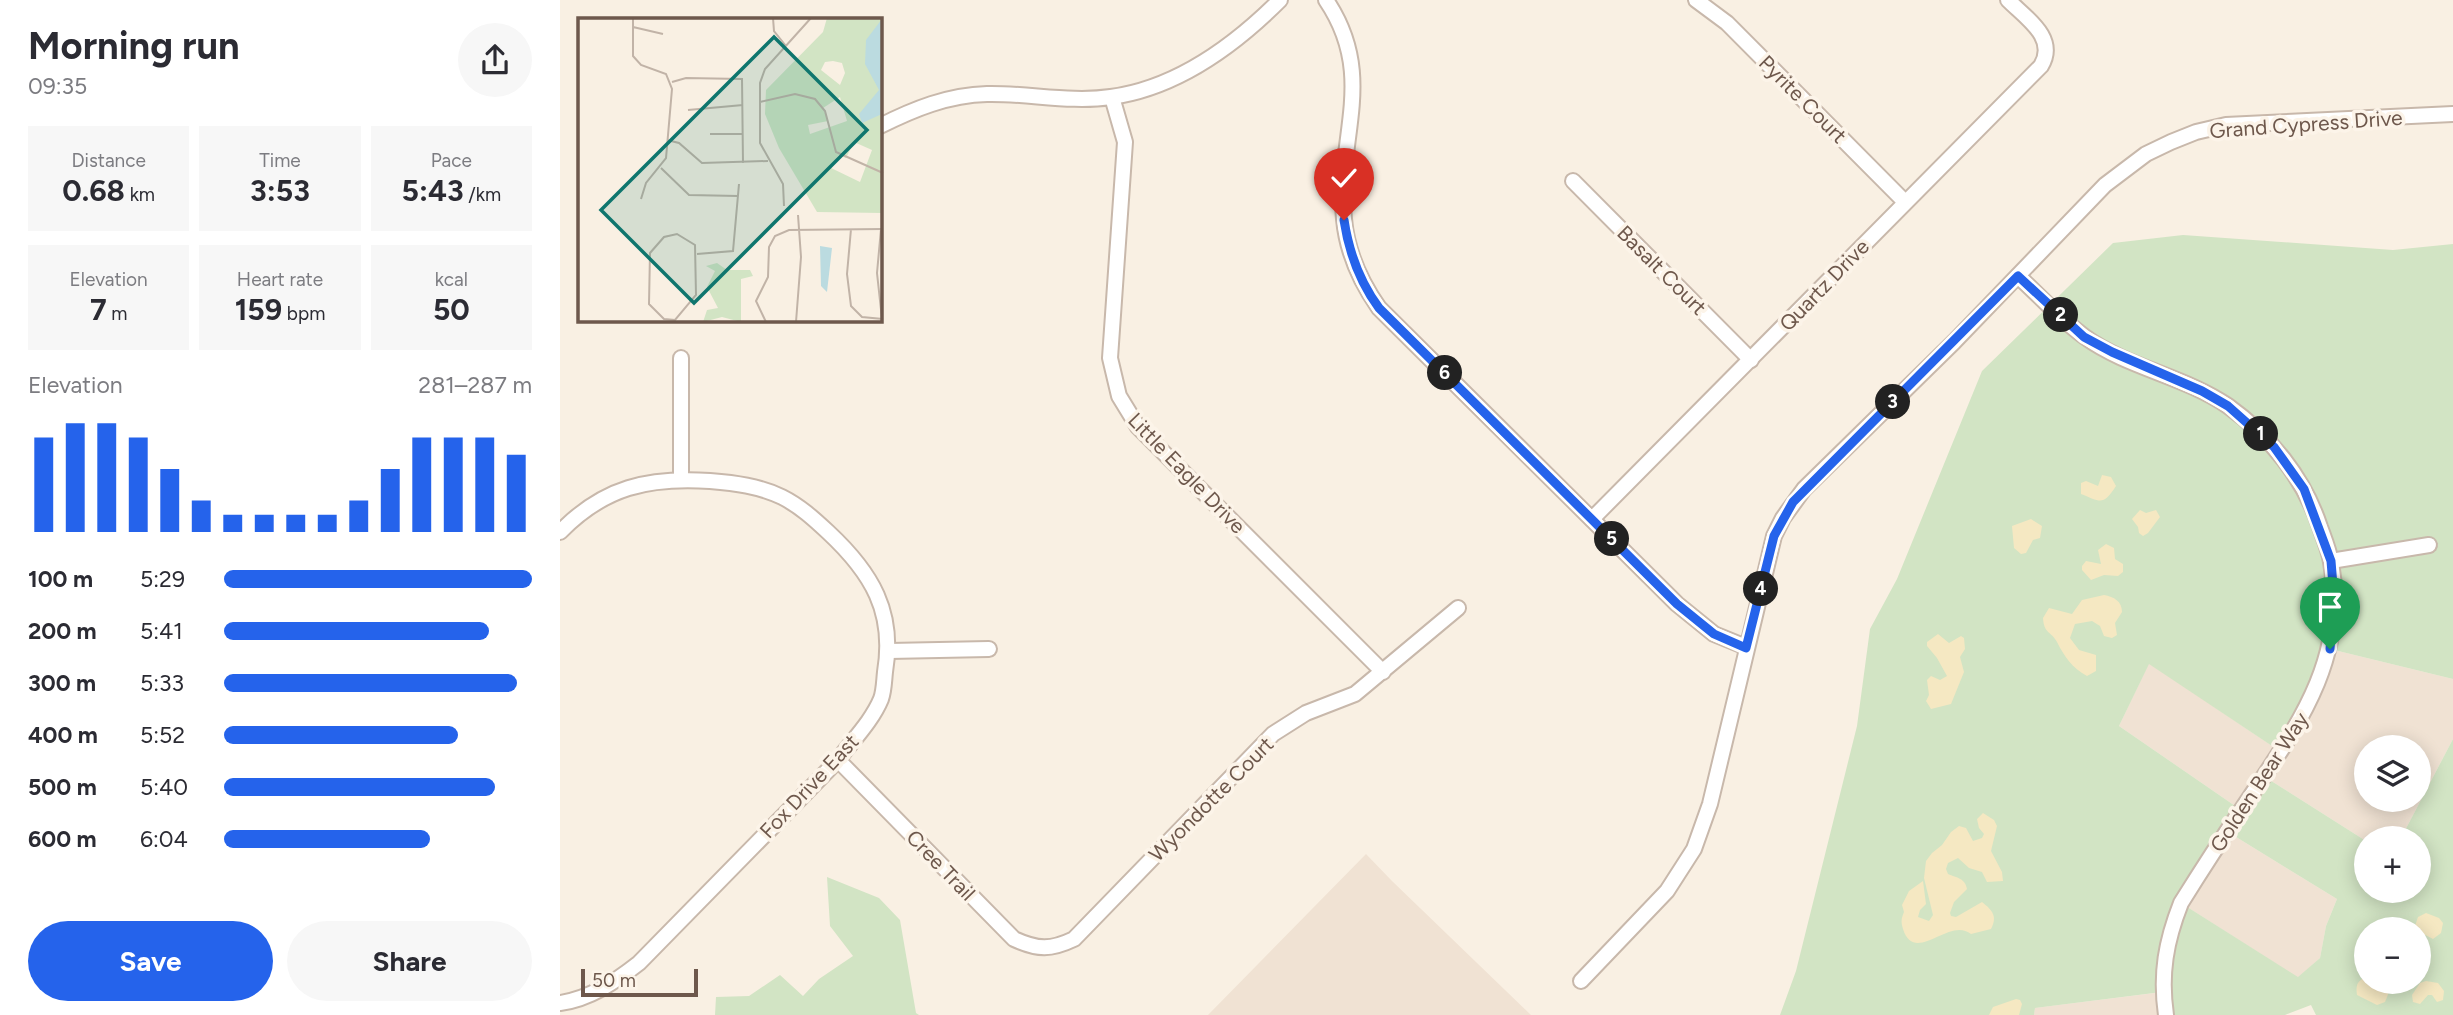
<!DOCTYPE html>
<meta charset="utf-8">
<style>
body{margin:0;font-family:Figtree,sans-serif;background:#f7f7f7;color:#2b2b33;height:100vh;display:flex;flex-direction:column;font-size:26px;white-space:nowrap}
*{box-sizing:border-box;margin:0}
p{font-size:23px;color:#7c7c81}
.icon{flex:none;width:38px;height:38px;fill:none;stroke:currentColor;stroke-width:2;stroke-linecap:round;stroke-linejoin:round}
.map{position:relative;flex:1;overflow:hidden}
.drawer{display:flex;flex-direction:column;background:#fff;width:560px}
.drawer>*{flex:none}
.controls{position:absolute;left:1794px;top:735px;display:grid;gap:14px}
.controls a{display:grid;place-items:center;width:77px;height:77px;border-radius:50%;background:#fff;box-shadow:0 4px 18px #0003;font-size:35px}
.scale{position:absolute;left:21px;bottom:18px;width:117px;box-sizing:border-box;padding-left:7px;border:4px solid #6e584c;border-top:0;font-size:19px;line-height:24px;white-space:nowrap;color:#6e584c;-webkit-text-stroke:5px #fcf4e9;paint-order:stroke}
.pin{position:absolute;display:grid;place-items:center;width:60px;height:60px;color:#fff;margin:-72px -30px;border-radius:50% 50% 50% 0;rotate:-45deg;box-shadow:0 0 7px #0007}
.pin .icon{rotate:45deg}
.km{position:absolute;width:35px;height:35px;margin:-18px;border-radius:50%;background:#222;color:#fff;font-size:19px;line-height:35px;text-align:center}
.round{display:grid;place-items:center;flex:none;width:74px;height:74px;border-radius:37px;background:#f7f7f7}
.head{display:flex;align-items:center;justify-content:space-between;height:119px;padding:0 28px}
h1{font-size:38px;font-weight:700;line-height:52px}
.figures{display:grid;grid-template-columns:repeat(3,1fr);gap:10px;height:119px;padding:7px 28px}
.figures div{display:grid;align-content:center;border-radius:0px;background:#f7f7f7;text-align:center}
.figures b{font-size:30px;font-weight:700}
.figures small{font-size:19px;font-weight:400}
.figures p{font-size:19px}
.chart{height:196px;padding:14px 28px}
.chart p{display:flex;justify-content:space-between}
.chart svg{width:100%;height:126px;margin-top:7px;stroke:#2563eb;stroke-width:6}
.cta{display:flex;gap:14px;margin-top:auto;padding:14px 28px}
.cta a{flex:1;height:80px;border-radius:42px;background:#2563eb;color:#fff;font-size:28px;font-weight:700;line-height:80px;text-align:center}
.cta a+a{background:#f7f7f7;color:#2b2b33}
ul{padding:0 28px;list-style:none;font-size:23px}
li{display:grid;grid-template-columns:112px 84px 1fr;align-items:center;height:52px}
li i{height:18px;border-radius:9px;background:#2563eb}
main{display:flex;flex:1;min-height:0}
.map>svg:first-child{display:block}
</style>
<main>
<section class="drawer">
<div class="head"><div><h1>Morning run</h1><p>09:35</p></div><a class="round"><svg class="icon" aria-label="share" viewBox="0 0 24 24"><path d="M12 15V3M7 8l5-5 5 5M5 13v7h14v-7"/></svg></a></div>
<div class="figures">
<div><p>Distance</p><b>0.68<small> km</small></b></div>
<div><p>Time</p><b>3:53</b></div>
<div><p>Pace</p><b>5:43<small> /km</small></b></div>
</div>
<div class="figures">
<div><p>Elevation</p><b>7<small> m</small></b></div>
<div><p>Heart rate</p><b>159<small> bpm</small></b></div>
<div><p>kcal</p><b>50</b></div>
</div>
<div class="chart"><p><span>Elevation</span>281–287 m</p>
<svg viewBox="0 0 160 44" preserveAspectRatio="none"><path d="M5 44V11M15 44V6M25 44V6M35 44V11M45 44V22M55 44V33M65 44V38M75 44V38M85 44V38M95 44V38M105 44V33M115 44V22M125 44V11M135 44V11M145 44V11M155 44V17"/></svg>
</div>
<ul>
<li><b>100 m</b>5:29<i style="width:100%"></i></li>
<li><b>200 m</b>5:41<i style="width:86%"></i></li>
<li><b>300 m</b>5:33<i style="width:95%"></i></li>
<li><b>400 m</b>5:52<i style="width:76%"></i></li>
<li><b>500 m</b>5:40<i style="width:88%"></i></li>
<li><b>600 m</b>6:04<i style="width:67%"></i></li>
</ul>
<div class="cta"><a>Save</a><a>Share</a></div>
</section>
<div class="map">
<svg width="1893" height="1015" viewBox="0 0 1893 1015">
<rect width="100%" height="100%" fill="#f9f0e3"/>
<g fill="#f0e2d3" fill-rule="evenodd">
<path d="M 1770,649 L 1893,679 L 1893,739 L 1841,838 L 1806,838 L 1806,841 L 1705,777 L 1681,810 L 1559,726 L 1589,663 L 1721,752 ZM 1806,747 L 1858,747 L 1858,800 L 1806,800 Z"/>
<path d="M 1668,832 L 1777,899 L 1766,926 L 1760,958 L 1738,978 L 1621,903 Z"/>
<path d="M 806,854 L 832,881 L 971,1015 L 648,1015 Z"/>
<path d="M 1603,992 L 1606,1015 L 1474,1015 L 1475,1008 Z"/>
</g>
<g fill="#d2e4c4" fill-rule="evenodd">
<path d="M 1623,235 L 1833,250 L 1893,244 L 1893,679 L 1770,649 L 1721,752 L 1589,664 L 1559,726 L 1681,810 L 1705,777 L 1806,841 L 1806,891 L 1858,891 L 1858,838 L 1841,838 L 1893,739 L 1893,1015 L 1756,1015 L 1751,1005 L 1725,1015 L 1606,1015 L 1602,992 L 1475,1008 L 1474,1015 L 1220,1015 L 1236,971 L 1297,726 L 1310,629 L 1337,579 L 1422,371 L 1553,243 ZM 1668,832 L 1777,899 L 1766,926 L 1760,958 L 1738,977 L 1621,903 ZM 1806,929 L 1858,929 L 1858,982 L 1806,982 Z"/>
<path d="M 267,877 L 319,898 L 340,920 L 356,1013 L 359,1015 L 155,1015 L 156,997 L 189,996 L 220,975 L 243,996 L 259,979 L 293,956 L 270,926 Z"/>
</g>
<g fill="#f5e8c2">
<path d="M 1542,475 L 1551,477 L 1556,486 C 1543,506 1541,502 1521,494 L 1521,483 L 1526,481 L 1538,486 Z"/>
<path d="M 1580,510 L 1586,513 L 1596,510 L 1600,517 L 1588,533 L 1583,536 L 1579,533 L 1578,527 L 1572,519 Z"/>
<path d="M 1471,519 L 1482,526 L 1480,538 L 1473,540 L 1466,553 L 1461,554 L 1454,548 L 1452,526 Z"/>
<path d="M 1546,544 L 1554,548 L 1555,559 L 1563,564 L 1563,572 L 1558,576 L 1544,575 L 1531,580 L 1522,570 L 1522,566 L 1526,561 L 1541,564 L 1538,550 Z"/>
<path d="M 1544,595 C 1554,597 1562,601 1562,612 L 1555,623 L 1557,635 L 1552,638 L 1544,636 L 1540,626 L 1532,621 L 1515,624 L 1510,638 L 1519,650 L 1536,655 L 1536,671 L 1527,676 C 1512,668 1504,656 1497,642 C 1491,631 1484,634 1483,618 L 1489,608 L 1512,614 L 1522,600 Z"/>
<path d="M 1378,634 L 1389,643 L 1401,636 L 1404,638 L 1405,649 L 1400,657 L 1404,672 L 1391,704 L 1371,709 L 1366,701 L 1369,695 L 1367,680 L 1371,676 L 1380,680 L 1387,676 L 1377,658 L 1367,646 L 1367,642 Z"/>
<path d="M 1423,813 L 1434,820 L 1437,826 L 1431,851 L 1442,872 L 1443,881 L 1427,882 L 1422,872 L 1409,868 L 1398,858 L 1388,863 L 1386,869 L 1388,874 C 1397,878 1405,878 1407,889 L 1394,902 L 1390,913 L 1391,916 L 1396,917 L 1422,902 C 1432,910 1438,916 1431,929 L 1411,934 C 1389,916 1355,966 1343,929 C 1341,922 1341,919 1344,912 L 1342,905 L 1349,891 L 1363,881 L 1366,904 L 1360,910 L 1358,917 L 1369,921 L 1373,915 L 1364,878 L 1366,861 L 1372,853 L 1382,845 L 1391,832 L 1399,826 L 1406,828 L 1413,841 L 1422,838 L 1424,834 L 1419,828 L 1417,819 Z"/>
<path d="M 1866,913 L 1879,918 L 1883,923 L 1881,933 L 1873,939 L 1854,929 L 1858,917 Z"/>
<path d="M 1804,978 L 1806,978 L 1806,982 L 1826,983 L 1829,992 L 1825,1002 L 1817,1005 L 1797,995 C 1796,987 1796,982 1804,978 Z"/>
<path d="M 1866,981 L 1878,983 L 1884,991 L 1883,1000 L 1877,1002 L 1872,995 L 1868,995 L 1860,1004 L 1853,1002 L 1852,995 L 1860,983 Z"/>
<path d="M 1456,999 L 1460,1000 L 1462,1004 L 1459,1015 L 1429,1015 L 1433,1007 Z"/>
</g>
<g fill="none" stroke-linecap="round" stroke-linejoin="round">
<defs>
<g id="street">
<path d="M 766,0 C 818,77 776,138 784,219 C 787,252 800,281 819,308 L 1117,604 L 1154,634 L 1186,647"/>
<path d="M 1136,0 L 1167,23 L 1345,202"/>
<path d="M 552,97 L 565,142 L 550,358 L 559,396 L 578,427 L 823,672"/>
<path d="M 320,126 C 354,109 388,95 427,94 C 468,93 510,103 551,97 C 617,88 674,46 720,0"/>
<path d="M 1013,181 L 1191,360"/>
<path d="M 1458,276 C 1480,296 1501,320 1525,337 C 1568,368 1624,376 1668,406 C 1710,436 1744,478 1760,527 C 1764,538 1769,550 1771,562 C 1789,662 1733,732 1682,809 C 1661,840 1641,871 1621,903 C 1606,941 1600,974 1606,1015"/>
<path d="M 121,480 L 121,358"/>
<path d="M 1032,519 L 1481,66 C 1498,38 1466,18 1448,0"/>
<path d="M 0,532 C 44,487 88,477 150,481 C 175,483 199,486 222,497 C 240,506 254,519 268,532 C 312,573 335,612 325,672 C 324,681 324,691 321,699 C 312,721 292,741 278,760 L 79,963 C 56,981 30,999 0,1003"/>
<path d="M 1771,561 L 1869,545"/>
<path d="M 329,651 L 429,649"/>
<path d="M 278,760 L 454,939 C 478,950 491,950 514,939 L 713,734 L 746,713 L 795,694 L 898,608"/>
<path d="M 1021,981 L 1107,891 L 1134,849 L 1150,804 L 1214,536 L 1223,518 L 1244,489 L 1394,342 L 1545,185 L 1586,154 L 1611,142 L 1636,132 L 1666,125 L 1893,114"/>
</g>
</defs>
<use href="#street" stroke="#c8b8ab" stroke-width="18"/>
<use href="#street" stroke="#fff" stroke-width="14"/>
</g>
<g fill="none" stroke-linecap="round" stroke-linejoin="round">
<defs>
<path id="route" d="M 784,220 C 789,253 799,281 819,308 L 1117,604 L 1154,634 L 1186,648 L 1214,536 L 1233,502 L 1458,276 L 1524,337 L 1552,352 L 1642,391 L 1668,406 L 1714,447 L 1744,489 L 1771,561 L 1774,598 L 1770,649"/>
</defs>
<use href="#route" stroke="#fff" stroke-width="14"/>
<use href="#route" stroke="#2563eb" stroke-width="9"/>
</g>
<g text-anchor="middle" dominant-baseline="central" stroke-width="7" stroke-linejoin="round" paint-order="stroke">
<g font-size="21" fill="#6e584c" stroke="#fcf4e9">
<text transform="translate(1243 99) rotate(45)">Pyrite Court</text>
<text transform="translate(1746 124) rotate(-4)">Grand Cypress Drive</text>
<text transform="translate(1102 270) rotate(45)">Basalt Court</text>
<text transform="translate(1264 285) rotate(-46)">Quartz Drive</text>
<text transform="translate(627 473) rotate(46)">Little Eagle Drive</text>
<text transform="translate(1699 782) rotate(-57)">Golden Bear Way</text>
<text transform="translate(249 786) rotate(-47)">Fox Drive East</text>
<text transform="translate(651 799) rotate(-45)">Wyondotte Court</text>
<text transform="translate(381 865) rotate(46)">Cree Trail</text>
</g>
</g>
<g transform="translate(18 18)">
<rect width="304" height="304" fill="#f9f0e3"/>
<path d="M 249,0 L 304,0 L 304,195 L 239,194 L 201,130 L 187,96 L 188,72 L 245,14 ZM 255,43 L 264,45 L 267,55 L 262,67 L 243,52 L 247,44 ZM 262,79 L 269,103 L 232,116 L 230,107 L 250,103 L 245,90 ZM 276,124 L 294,132 L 282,164 L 251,149 L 261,137 L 268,140 ZM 139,245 L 149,252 L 172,252 L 175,258 L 163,261 L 163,304 L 144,299 L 125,304 L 129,292 L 140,290 L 129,269 L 137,253 L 128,248 Z" fill="#d2e4c4" fill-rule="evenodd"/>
<path d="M 304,1 L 304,96 L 284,105 L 281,96 L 301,72 L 287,46 L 288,22 ZM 242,228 L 254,230 L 249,274 L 243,268 Z" fill="#bbdbe0"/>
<path fill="none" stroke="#c1b3a7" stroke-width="2" d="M 55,0 L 55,38 L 63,47 L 88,56 L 94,71 L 88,140 L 68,165 L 63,181M 195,0 L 196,13 L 208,28M 55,9 L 85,16M 94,64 L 108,60 L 164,61 L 165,145M 182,84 L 217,76 L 237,81 L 247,93 L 258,134 L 305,155M 110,92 L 165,87M 132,116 L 165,116M 89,122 L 101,125 L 124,145 L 190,143M 83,150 L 111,177 L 160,178M 206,188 L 205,166 L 182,125 L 182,65 L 187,51 L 233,0M 273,211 L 269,256 L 273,288 L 284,299 L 305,301M 303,211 L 299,255 L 304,301M 99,216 L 117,227 L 118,277 L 97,302 L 86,301 L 71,286 L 72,235 L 86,219 ZM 119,236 L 155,233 L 161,166M 188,304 L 178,283 L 190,259 L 191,229 L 197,218 L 211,212 L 305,211M 218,304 L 223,239 L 220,197"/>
<path fill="#0f766e" fill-opacity="0.15" stroke="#0f766e" stroke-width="3.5" d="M 196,19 L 289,112 L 116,285 L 23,192 Z"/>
<rect width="304" height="304" fill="none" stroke="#6e584c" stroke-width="3.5"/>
</g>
</svg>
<div class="controls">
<a><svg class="icon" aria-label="layers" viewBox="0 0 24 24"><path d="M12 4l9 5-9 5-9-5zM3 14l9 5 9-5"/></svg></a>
<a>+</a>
<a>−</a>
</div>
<div class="scale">50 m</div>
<div class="pin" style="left:1770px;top:649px;background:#1e9e55"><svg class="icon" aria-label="arrive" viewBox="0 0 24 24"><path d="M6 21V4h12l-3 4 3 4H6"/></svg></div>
<div class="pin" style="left:784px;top:220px;background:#d93025"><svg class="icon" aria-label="check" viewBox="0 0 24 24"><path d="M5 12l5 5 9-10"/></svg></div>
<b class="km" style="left:1701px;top:434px">1</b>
<b class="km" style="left:1501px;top:315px">2</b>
<b class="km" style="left:1333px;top:402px">3</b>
<b class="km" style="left:1201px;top:589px">4</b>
<b class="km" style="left:1052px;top:539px">5</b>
<b class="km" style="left:885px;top:373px">6</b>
</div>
</main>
